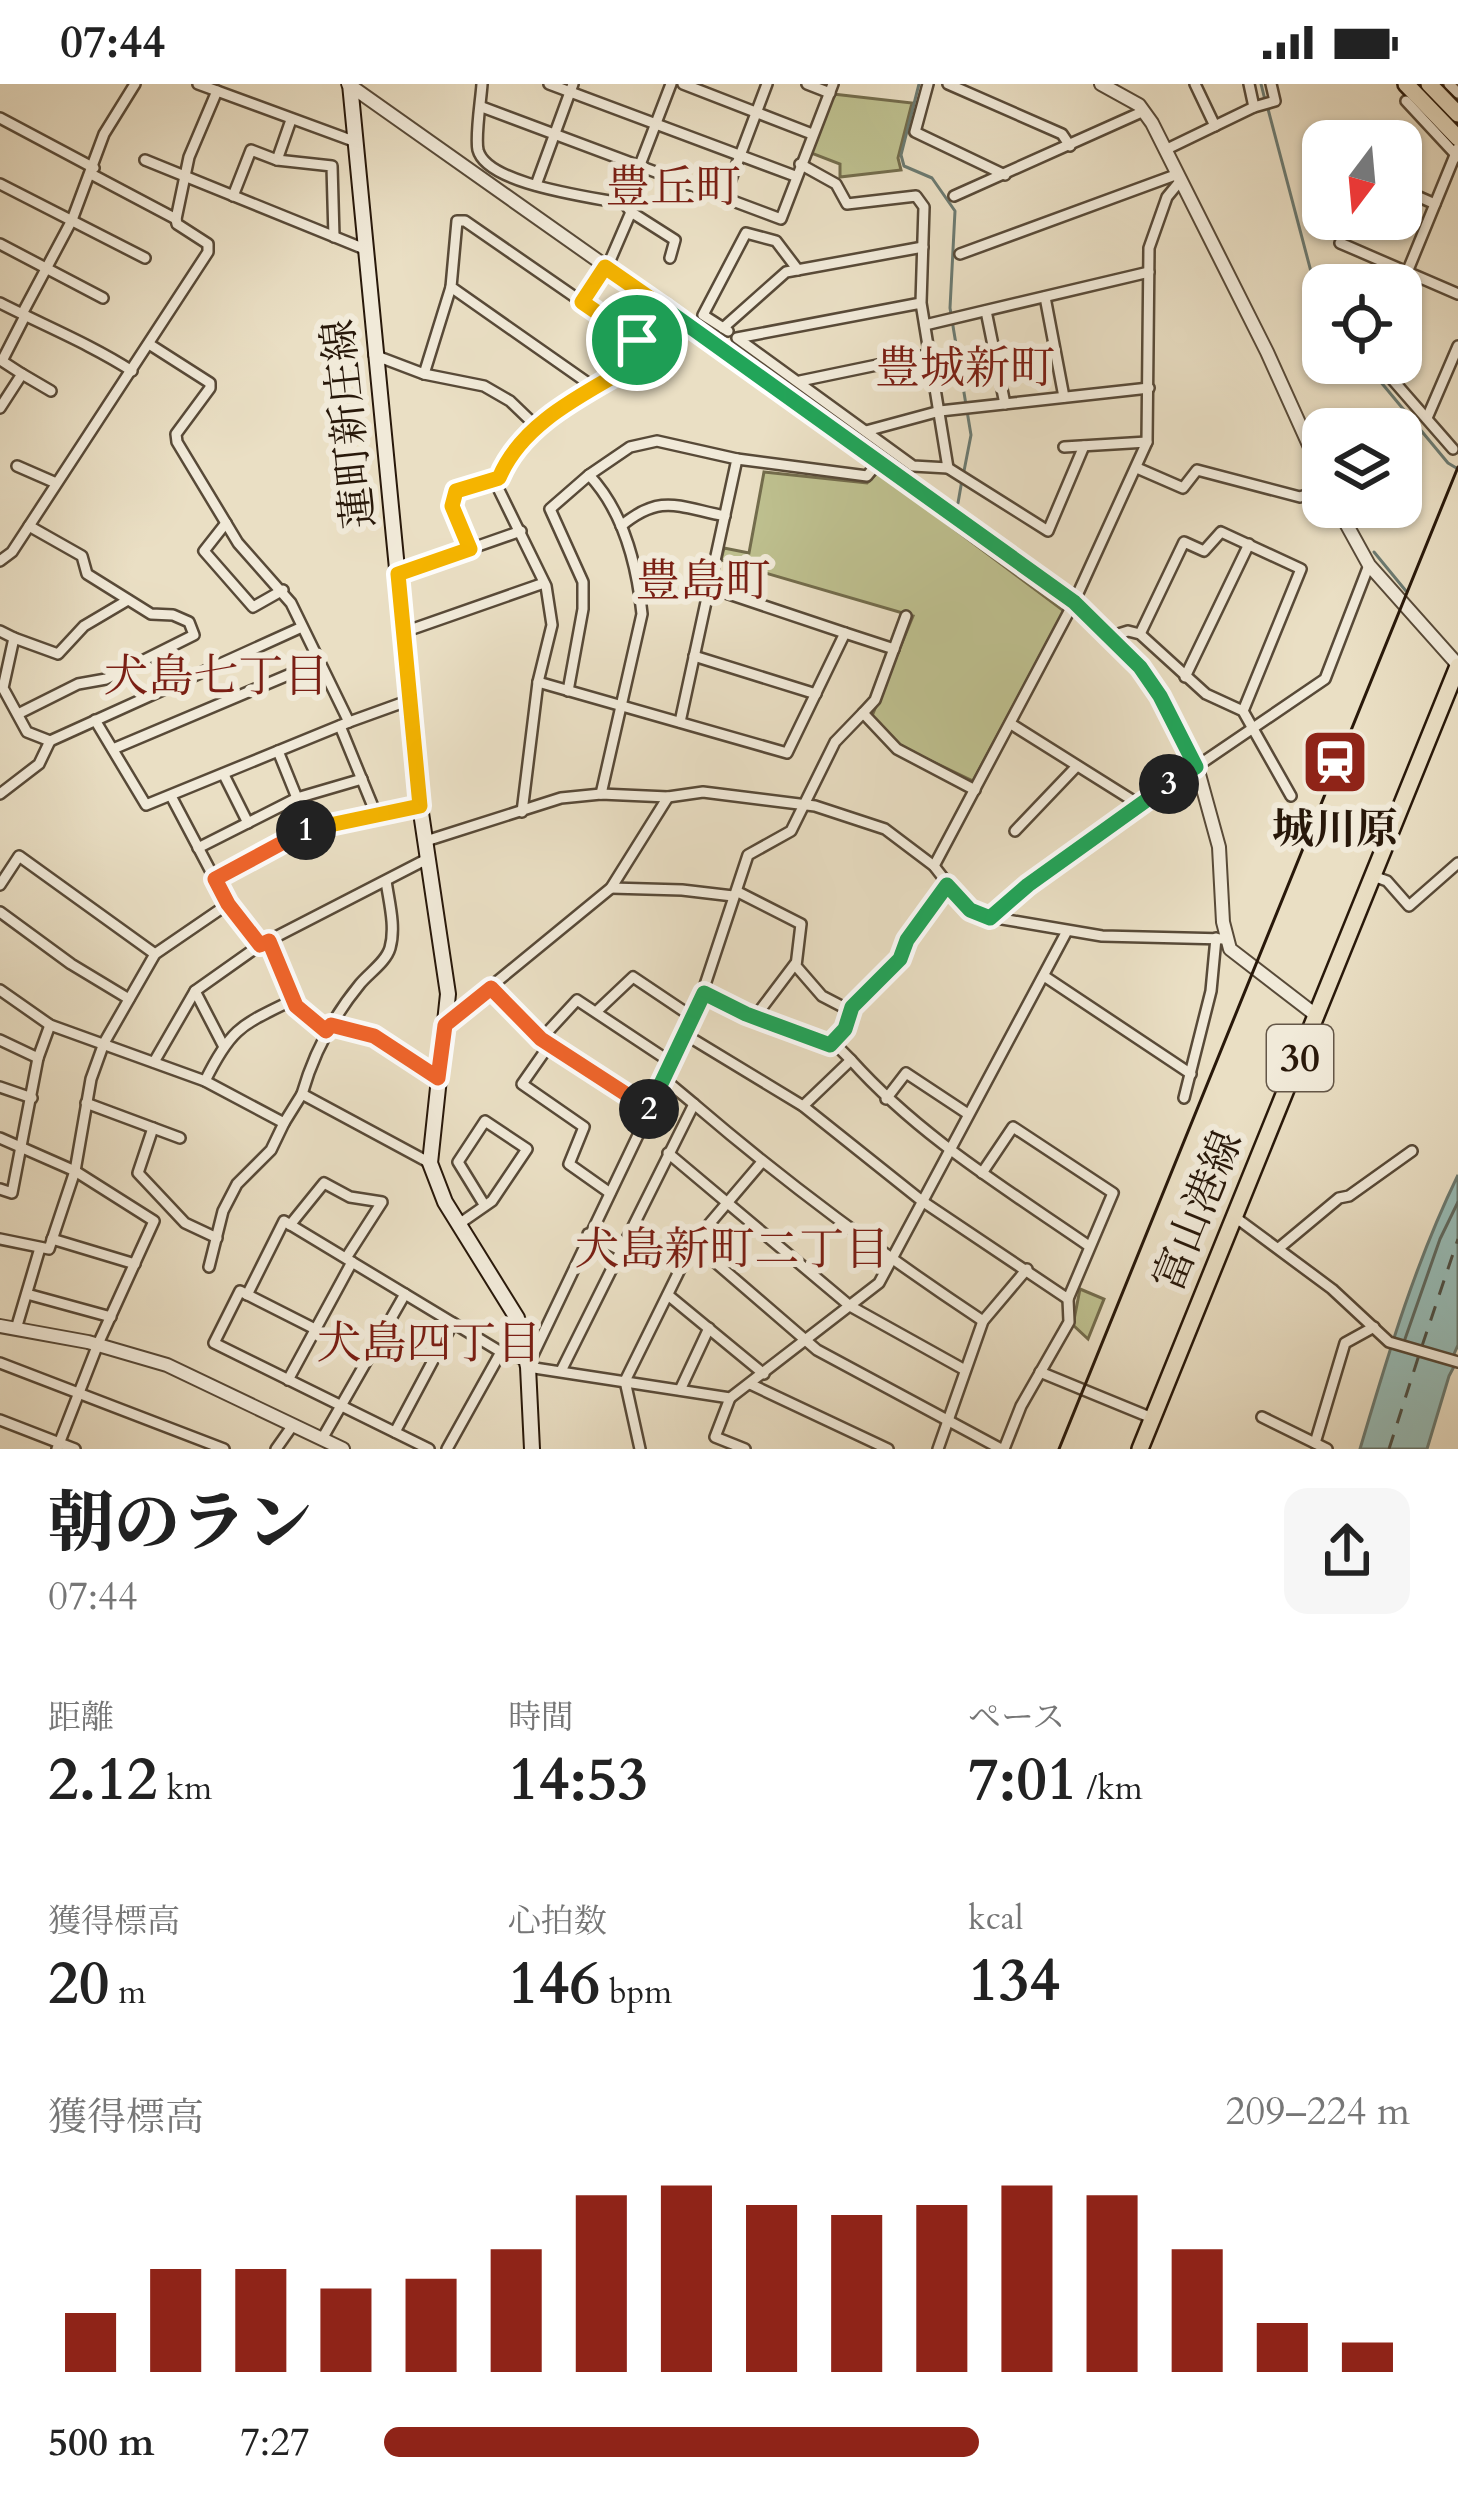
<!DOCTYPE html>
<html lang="ja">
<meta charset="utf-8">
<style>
body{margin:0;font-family:Cardo,"Noto Serif JP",serif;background:#f6f6f6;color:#222;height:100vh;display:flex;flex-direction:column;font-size:45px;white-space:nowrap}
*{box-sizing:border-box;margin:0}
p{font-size:39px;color:#767676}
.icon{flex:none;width:66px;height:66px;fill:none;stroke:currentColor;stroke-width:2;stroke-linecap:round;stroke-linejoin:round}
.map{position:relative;height:1365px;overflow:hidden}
.details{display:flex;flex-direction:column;background:#fff;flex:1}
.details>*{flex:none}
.needle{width:78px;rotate:196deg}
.fabs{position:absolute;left:1302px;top:36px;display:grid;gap:24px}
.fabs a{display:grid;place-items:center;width:120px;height:120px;border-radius:24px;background:#fff;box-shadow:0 3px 9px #0004;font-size:60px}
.pin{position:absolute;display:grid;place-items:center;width:102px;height:102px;color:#fff;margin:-51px;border:6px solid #fff;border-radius:50%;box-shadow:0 3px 12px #0007}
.km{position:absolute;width:60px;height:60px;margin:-30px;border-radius:50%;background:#222;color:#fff;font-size:33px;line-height:60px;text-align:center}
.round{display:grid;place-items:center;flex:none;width:126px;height:126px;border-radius:24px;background:#f6f6f6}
.summary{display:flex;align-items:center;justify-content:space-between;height:204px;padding:0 48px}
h1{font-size:66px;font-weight:800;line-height:90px}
.stats{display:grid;grid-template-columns:repeat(3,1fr);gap:18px;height:204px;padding:12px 48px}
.stats div{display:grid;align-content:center}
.stats b{font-size:60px;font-weight:800}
.stats small{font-size:33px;font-weight:400}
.stats p{font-size:33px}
.chart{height:336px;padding:24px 48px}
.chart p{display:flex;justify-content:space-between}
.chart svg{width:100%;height:216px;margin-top:12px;stroke:#8f2418;stroke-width:6}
ul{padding:0 48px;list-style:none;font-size:39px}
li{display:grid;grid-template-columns:192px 144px 1fr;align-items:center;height:90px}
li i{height:30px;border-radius:15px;background:#8f2418}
.status{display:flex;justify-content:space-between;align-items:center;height:84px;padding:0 60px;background:#fff;direction:ltr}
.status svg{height:33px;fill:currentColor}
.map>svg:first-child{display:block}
</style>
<div class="status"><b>07:44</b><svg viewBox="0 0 49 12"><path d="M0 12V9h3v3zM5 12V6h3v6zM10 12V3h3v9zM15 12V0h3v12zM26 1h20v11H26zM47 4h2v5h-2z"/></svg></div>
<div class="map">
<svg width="1458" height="1365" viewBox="0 0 1458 1365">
<rect width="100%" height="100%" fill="#eadfc4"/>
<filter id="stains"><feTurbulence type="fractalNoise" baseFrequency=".00167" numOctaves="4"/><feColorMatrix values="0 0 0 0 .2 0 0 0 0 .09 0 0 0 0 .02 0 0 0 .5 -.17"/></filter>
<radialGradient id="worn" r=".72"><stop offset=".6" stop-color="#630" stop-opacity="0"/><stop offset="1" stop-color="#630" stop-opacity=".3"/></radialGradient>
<g fill="#bec08f" stroke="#736c4c" stroke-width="3">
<path d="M 833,10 L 912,19 L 898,74 L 901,86 L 840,93 L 840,80 L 811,69 Z"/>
<path d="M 764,388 L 867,399 L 878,388 L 1064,527 L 973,697 L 902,663 L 872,632 L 913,532 L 721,476 L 724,464 L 749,469 Z"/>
<path d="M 1080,1205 L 1104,1215 L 1088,1255 L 1073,1241 Z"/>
</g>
<path fill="#98bcb6" stroke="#6b7a71" stroke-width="3" d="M 1458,1091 L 1458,1261 L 1454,1270 L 1458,1275 L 1449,1292 L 1427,1365 L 1360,1365 C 1388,1271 1415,1179 1458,1091 Z"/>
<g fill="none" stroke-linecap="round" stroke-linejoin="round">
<path stroke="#606a60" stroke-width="3" d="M 1405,1255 L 1440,1155 L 1458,1118"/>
<g stroke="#6b7a71" stroke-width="3">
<path d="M 919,0 L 901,71 L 904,82 L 932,94 L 955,127 L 950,224 L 971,351 L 964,387"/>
<path d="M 1261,0 L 1265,16"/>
<path d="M 1268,25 L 1314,199 L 1323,219"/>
<path d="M 1365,279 L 1448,379 L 1458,385"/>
<path d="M 958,419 L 962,396"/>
<path d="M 1374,468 L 1406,507"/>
</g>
<g stroke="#4f5146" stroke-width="3" stroke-dasharray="15 12" stroke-linecap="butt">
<path d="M 1422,1262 L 1458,1155"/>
<path d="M 1389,1365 L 1419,1271"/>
</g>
<defs>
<g id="minor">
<path d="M 198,0 L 356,58"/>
<path d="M 482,0 C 481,16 475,52 478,66 C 487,101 593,113 625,120"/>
<path d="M 549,0 L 795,92"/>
<path d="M 683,0 L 812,50"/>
<path d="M 807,0 L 830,9"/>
<path d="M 928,0 L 915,48 L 1005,91"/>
<path d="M 948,0 L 1062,50 L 1070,62"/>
<path d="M 1195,0 L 1215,42"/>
<path d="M 1249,0 L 1254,23"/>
<path d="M 1449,0 L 1458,9"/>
<path d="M 1406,17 L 1458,73"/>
<path d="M 482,23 L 781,135 L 833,0"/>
<path d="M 0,34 L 94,84"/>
<path d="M 1165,66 L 1254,23 L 1275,17 L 1271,0"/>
<path d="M 145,76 L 367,166"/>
<path d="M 277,76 L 291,36"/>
<path d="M 800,80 L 836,100 L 847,120 L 916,112 L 924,123 L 921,219 L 948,384 L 913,382 L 737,254 L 921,219"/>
<path d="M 91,90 L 176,135"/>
<path d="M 0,100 L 145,174"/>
<path d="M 536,101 L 573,0"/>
<path d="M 1401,105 L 1435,120"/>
<path d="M 233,112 L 251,66 L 277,76 L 332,82 L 334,153"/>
<path d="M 954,112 L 1144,27"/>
<path d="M 724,114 L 767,0"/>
<path d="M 631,128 L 675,156 L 670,174"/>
<path d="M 457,137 L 465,137 L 637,256 L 644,269 L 640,277 L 595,304 L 451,203 Z"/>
<path d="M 1340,159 L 1458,210"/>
<path d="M 0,160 L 103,214"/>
<path d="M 960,170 L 1178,90"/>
<path d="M 1401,203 L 1458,64"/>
<path d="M 1045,213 L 1064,313"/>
<path d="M 582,218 L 609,179 L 631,128 L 625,120 L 671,0"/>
<path d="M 0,219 C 45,242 90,260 132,287"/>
<path d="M 986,227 L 1005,320"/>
<path d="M 22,230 L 72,136 L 104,50 L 135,0"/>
<path d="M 925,241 L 1149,188"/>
<path d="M 723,244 L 786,188 L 923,163"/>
<path d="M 728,247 L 703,231 L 746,149 L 776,157 L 798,186"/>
<path d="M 374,271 L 424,290 L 484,302 L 510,317 L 536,342"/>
<path d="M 1378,279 L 1453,365"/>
<path d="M 22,290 L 51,307"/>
<path d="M 424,290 L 451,203"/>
<path d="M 800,297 L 930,270"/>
<path d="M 0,324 L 22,290 L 2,277 L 25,232"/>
<path d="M 1427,334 L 1458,262"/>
<path d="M 866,347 L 940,327 L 1149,304"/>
<path d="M 1064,363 L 1147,358"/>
<path d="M 737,375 L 867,392 L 880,376"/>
<path d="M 17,382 L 56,399"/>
<path d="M 948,384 L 1048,447 L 1084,362"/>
<path d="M 1137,384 L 1183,404 L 1197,386 L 1300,413 L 1323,405"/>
<path d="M 226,439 L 204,467 L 253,523 L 283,506"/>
<path d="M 621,442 C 661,409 678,423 725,432"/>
<path d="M 470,465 L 452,421 L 456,407 L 499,395"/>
<path d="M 0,477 L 12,468 L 208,168 L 208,160 L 177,140 L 176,135 L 189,73 L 217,7"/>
<path d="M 398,490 L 521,447"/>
<path d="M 0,547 L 14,554 L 3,604 L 27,648 L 50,657 L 302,543"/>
<path d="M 404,548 L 544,499"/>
<path d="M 845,549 L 894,565"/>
<path d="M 1140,550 L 1184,458 L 1204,467 L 1221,448 L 1301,485 L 1243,627"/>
<path d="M 1112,552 L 1128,547 L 1140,550 L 1206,610 L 1243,627 L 1291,712"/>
<path d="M 14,554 L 58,570 L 84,542 L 128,516"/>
<path d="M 694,572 L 816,610"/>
<path d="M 1185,593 L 1249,460"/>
<path d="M 538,598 L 787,669 L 845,549 L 708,503"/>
<path d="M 568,607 L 583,525 L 583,498 L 550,425 L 589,391"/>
<path d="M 863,629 L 875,616 L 906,532"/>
<path d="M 18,630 L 78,600 L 106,595 L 194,551 L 189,538 L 173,531 L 151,530 L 87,490 L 82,472 L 29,442"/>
<path d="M 95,636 L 146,721 L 349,638 L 291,519 L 238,459 L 177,358 L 176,350 L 210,304 L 210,299 L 149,260"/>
<path d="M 349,638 L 410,616"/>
<path d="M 1011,640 L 1140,721 L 1325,595 L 1369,481"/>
<path d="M 340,642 L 376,730"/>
<path d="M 113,665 L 319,578"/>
<path d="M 278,667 L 297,714"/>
<path d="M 224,691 L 248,739"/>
<path d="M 0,710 L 39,680 L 50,657"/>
<path d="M 601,710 L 642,530 C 637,481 624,428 589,391 L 630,363 L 657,357 L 737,375 L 680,638"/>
<path d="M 171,712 L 228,820"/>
<path d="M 522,728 L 538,598 L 552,541 L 546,502 L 498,404 C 501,355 559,327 595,304"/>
<path d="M 1015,747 L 1077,682"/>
<path d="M 426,757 L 561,714 L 601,710 L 668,713 L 703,708 L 815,722 L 885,745 L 934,782 L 969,827 L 978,831 L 1102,852 L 1225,855"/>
<path d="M 198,764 L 297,714 L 362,695"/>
<path d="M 934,782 L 1074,518 L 1147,358 L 1149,164 L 1167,113 L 1181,96"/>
<path d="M 1373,792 L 1387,797 L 1409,822 L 1458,779"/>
<path d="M 215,795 L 308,745 L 420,722"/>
<path d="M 0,801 L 19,772 L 155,870"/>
<path d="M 611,804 L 682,806 L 733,812"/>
<path d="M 738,808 L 801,840 L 796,882 L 822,912 L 847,925 L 887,892 L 947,801"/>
<path d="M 0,828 L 71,880 L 129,915"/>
<path d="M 991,833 L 1028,801 L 1140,721"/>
<path d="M 269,857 L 297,922 L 326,947"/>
<path d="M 1044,892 L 1191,990"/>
<path d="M 491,905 L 541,955 L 649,1026"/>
<path d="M 0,906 L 50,941 L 205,997 L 284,1039 L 302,1010 L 430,1079"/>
<path d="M 195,907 L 223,961"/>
<path d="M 704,909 L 746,930 L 839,964 L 851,976"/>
<path d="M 596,928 L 633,893 L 694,934"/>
<path d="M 758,935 L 761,925 L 795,880"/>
<path d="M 331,941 L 374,952 L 438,994"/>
<path d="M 444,941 L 611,804 L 668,713"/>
<path d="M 686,951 L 803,1022 L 922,1117 L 1068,1215 L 1113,1109 L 1013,1043 L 982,1089"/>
<path d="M 541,955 L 577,916 L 672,979"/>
<path d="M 0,956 L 38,974"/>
<path d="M 550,960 L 522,1000 L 584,1043 L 569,1080 L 610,1109"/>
<path d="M 830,961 L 845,945 L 852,923"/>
<path d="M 154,978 L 195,907 L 260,861"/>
<path d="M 664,995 L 694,1020"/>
<path d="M 205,997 C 232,942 242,941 295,915"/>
<path d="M 0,1003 L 32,1014"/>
<path d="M 302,1010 C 314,968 332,934 360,900 C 369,889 386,878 390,864 C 396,843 389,818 386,797"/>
<path d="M 1184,1014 L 1211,907 L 1216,854"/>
<path d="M 886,1015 L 906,989 L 968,1030"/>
<path d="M 86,1019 L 180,1054"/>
<path d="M 803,1022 L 851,976 C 919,1052 1005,1104 1089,1162"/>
<path d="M 153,1044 L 138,1089 L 185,1139 L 217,1154"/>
<path d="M 0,1054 L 75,1087 L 154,1137 L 98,1260 L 57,1365"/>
<path d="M 668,1069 L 850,1222 L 965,1286"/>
<path d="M 0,1105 L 12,1109 L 38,974 L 50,941"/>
<path d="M 1235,1133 L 1332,1205 L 1389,1258 L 1458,1278"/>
<path d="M 459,1140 L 492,1117 L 527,1065 L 485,1037 L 458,1078 L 485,1122"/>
<path d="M 290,1141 L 324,1099 L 350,1113 L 382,1118 L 346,1174"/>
<path d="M 588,1150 L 620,1166"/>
<path d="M 0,1155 L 49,1165 L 75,1087 L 91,995 L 104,959 L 155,870 L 228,820 L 260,861 L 429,774"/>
<path d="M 52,1155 L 135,1180"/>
<path d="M 693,1159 L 817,1266 L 1001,1365"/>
<path d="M 1279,1164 L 1339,1114 L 1349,1112 L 1412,1067"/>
<path d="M 209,1183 L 223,1127 L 237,1100 L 271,1066 L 284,1039"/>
<path d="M 27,1210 L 111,1233"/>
<path d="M 247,1211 L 284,1137 L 501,1268 L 527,1276 L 533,1271 L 694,934 L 748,771 L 791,747 L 835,658 L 863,629 L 897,665 L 975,706"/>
<path d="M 668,1211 L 764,1290"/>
<path d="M 16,1245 L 40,1164"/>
<path d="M 315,1245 L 240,1207 L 214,1259 L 429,1365"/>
<path d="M 0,1279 L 224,1365"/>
<path d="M 528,1283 L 730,1314 L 879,1199 L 1067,847"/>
<path d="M 561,1287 L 694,1020 C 786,1099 882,1170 983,1237"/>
<path d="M 1040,1288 L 1152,1334"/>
<path d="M 288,1296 L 352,1178"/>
<path d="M 750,1300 L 888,1365"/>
<path d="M 680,1306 L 709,1244"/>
<path d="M 730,1314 L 715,1353 L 745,1365"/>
<path d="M 1262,1333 L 1327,1365"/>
<path d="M 0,1336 L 75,1365"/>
<path d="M 395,1348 L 453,1239"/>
<path d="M 322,1355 L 405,1210"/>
<path d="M 1315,1359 L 1345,1259 L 1374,1243"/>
<path d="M 276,1365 L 293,1341"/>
<path d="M 447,1365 L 501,1268"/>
<path d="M 640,1365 L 625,1297 L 693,1159 L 762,1078"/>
<path d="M 938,1365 L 983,1237 L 1027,1185"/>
<path d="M 1004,1365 L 1021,1322 L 1069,1238 L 1068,1215"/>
</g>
<g id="tertiary">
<path d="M 348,0 L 880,376 L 1074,518 L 1112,552 L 1160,612 L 1197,683 L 1219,763 L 1223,838 L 1230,865 L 1317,932"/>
<path d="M 1101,0 L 1139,21 L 1152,39 L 1267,268 L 1323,392"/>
<path d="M 1337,423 L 1369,481 L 1458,581"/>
<path d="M 0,1242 L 88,1258 L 167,1281 L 343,1365"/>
</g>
<path id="secondary" d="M 350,0 L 420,722 L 448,910 L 430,1079 L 445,1118 L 517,1234 L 528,1283 L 532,1365"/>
<path id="primary" d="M 1140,1365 L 1458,582"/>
<g id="trunk">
<path d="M 1406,0 L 1458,54"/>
<path d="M 1429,0 L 1458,30"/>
</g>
</defs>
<use href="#minor" stroke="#584a38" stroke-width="14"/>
<use href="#tertiary" stroke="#584a38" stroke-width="16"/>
<use href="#secondary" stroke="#28180a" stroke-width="18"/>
<use href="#primary" stroke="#28180a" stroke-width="20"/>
<use href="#trunk" stroke="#28180a" stroke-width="20"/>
<use href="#minor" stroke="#f1ead9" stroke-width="9"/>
<use href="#tertiary" stroke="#f1ead9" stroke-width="12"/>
<use href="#secondary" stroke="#f1ead9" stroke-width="14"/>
<use href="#primary" stroke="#eadfc4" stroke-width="15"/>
<use href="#trunk" stroke="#eadfc4" stroke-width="15"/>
<path stroke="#28180a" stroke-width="3" d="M 1059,1365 L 1458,383"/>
</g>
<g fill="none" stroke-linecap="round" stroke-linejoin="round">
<defs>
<path id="split-1" d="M 306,746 L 420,722 L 398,490 L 470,465 L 452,422 L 456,407 L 499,394 C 523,336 589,308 640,277 L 644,269 L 637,256"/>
<path id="split-2" d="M 306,746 L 215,795 L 228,820 L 260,861 L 269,857 L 296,922 L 326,947 L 331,941 L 374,952 L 438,994 L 445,941 L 491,904 L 541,955 L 649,1025"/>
<path id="split-3" d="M 649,1025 L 704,909 L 746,930 L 830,961 L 845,945 L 852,923 L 900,875 L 907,856 L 947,801 L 970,826 L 990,834 L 1028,801 L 1169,700"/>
<path id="split-4" d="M 664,224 L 1074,518 L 1140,583 L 1160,612 L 1196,683 L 1169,700"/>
<path id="split-5" d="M 637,256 L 582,218 L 605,183 L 664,224"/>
</defs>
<use href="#split-1" stroke="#fff" stroke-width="24"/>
<use href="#split-2" stroke="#fff" stroke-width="24"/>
<use href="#split-3" stroke="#fff" stroke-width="24"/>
<use href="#split-4" stroke="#fff" stroke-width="24"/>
<use href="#split-5" stroke="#fff" stroke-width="24"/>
<use href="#split-1" stroke="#f5b400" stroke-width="15"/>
<use href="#split-2" stroke="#f0652b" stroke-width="15"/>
<use href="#split-3" stroke="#22a559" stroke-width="15"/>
<use href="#split-4" stroke="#22a559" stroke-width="15"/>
<use href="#split-5" stroke="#f5b400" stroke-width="15"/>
</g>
<defs>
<symbol id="station-square" viewBox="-11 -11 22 22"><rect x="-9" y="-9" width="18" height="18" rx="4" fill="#8f2418" stroke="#f1ead9"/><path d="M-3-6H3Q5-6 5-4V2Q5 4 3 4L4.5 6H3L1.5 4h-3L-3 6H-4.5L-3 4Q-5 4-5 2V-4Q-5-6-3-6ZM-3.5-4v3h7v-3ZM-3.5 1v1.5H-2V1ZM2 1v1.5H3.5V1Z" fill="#fff"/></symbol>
</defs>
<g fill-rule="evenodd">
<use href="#station-square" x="1297" y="640" width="76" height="76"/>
</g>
<g text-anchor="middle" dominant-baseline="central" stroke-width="12" stroke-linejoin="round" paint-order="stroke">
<rect fill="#f1ead9" stroke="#645748" stroke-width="3" x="1267" y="941" width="66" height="66" rx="9"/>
<g font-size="39" font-weight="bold" fill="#28180a">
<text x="1300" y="974">30</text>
</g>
<g font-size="42" fill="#28180a" stroke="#f1ead9">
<text transform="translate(349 340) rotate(-96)">蓮町新庄線</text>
<text transform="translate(1198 1127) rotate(-68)">富山港線</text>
</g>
<g font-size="42" font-weight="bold" fill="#28180a" stroke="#f1ead9">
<text x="1335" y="745">城川原</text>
</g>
<g font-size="45" fill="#7a1f14" stroke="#f1ead9">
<text x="673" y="103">豊丘町</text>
<text x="965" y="284">豊城新町</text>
<text x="703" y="497">豊島町</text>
<text x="216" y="592">犬島七丁目</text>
<text x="732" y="1165">犬島新町二丁目</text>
<text x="429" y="1259">犬島四丁目</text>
</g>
</g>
<rect width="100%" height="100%" filter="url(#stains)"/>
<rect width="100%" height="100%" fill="url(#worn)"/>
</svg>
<div class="fabs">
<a><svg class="needle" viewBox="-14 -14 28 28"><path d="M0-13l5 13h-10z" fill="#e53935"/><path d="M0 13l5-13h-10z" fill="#767676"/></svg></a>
<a><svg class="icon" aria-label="locate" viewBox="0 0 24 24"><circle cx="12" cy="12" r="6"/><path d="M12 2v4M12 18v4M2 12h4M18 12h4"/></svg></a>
<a><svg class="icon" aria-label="layers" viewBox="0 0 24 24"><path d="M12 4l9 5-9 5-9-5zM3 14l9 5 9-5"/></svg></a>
</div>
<div class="pin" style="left:637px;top:256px;background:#1e9e55"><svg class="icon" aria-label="arrive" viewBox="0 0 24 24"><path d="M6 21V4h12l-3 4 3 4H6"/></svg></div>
<b class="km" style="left:306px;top:746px">1</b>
<b class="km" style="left:649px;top:1025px">2</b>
<b class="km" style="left:1169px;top:700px">3</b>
</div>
<section class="details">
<div class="summary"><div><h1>朝のラン</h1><p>07:44</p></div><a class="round"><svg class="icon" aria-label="share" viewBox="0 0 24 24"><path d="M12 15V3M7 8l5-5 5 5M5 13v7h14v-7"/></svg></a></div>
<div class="stats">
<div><p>距離</p><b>2.12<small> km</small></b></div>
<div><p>時間</p><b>14:53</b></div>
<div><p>ペース</p><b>7:01<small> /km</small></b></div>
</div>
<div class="stats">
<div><p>獲得標高</p><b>20<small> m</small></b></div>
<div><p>心拍数</p><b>146<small> bpm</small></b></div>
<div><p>kcal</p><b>134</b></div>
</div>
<div class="chart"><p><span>獲得標高</span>209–224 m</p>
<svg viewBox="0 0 160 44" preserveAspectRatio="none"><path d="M5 44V32M15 44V23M25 44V23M35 44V27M45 44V25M55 44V19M65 44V8M75 44V6M85 44V10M95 44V12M105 44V10M115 44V6M125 44V8M135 44V19M145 44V34M155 44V38"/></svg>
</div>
<ul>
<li><b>500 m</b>7:27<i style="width:58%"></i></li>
</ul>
</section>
